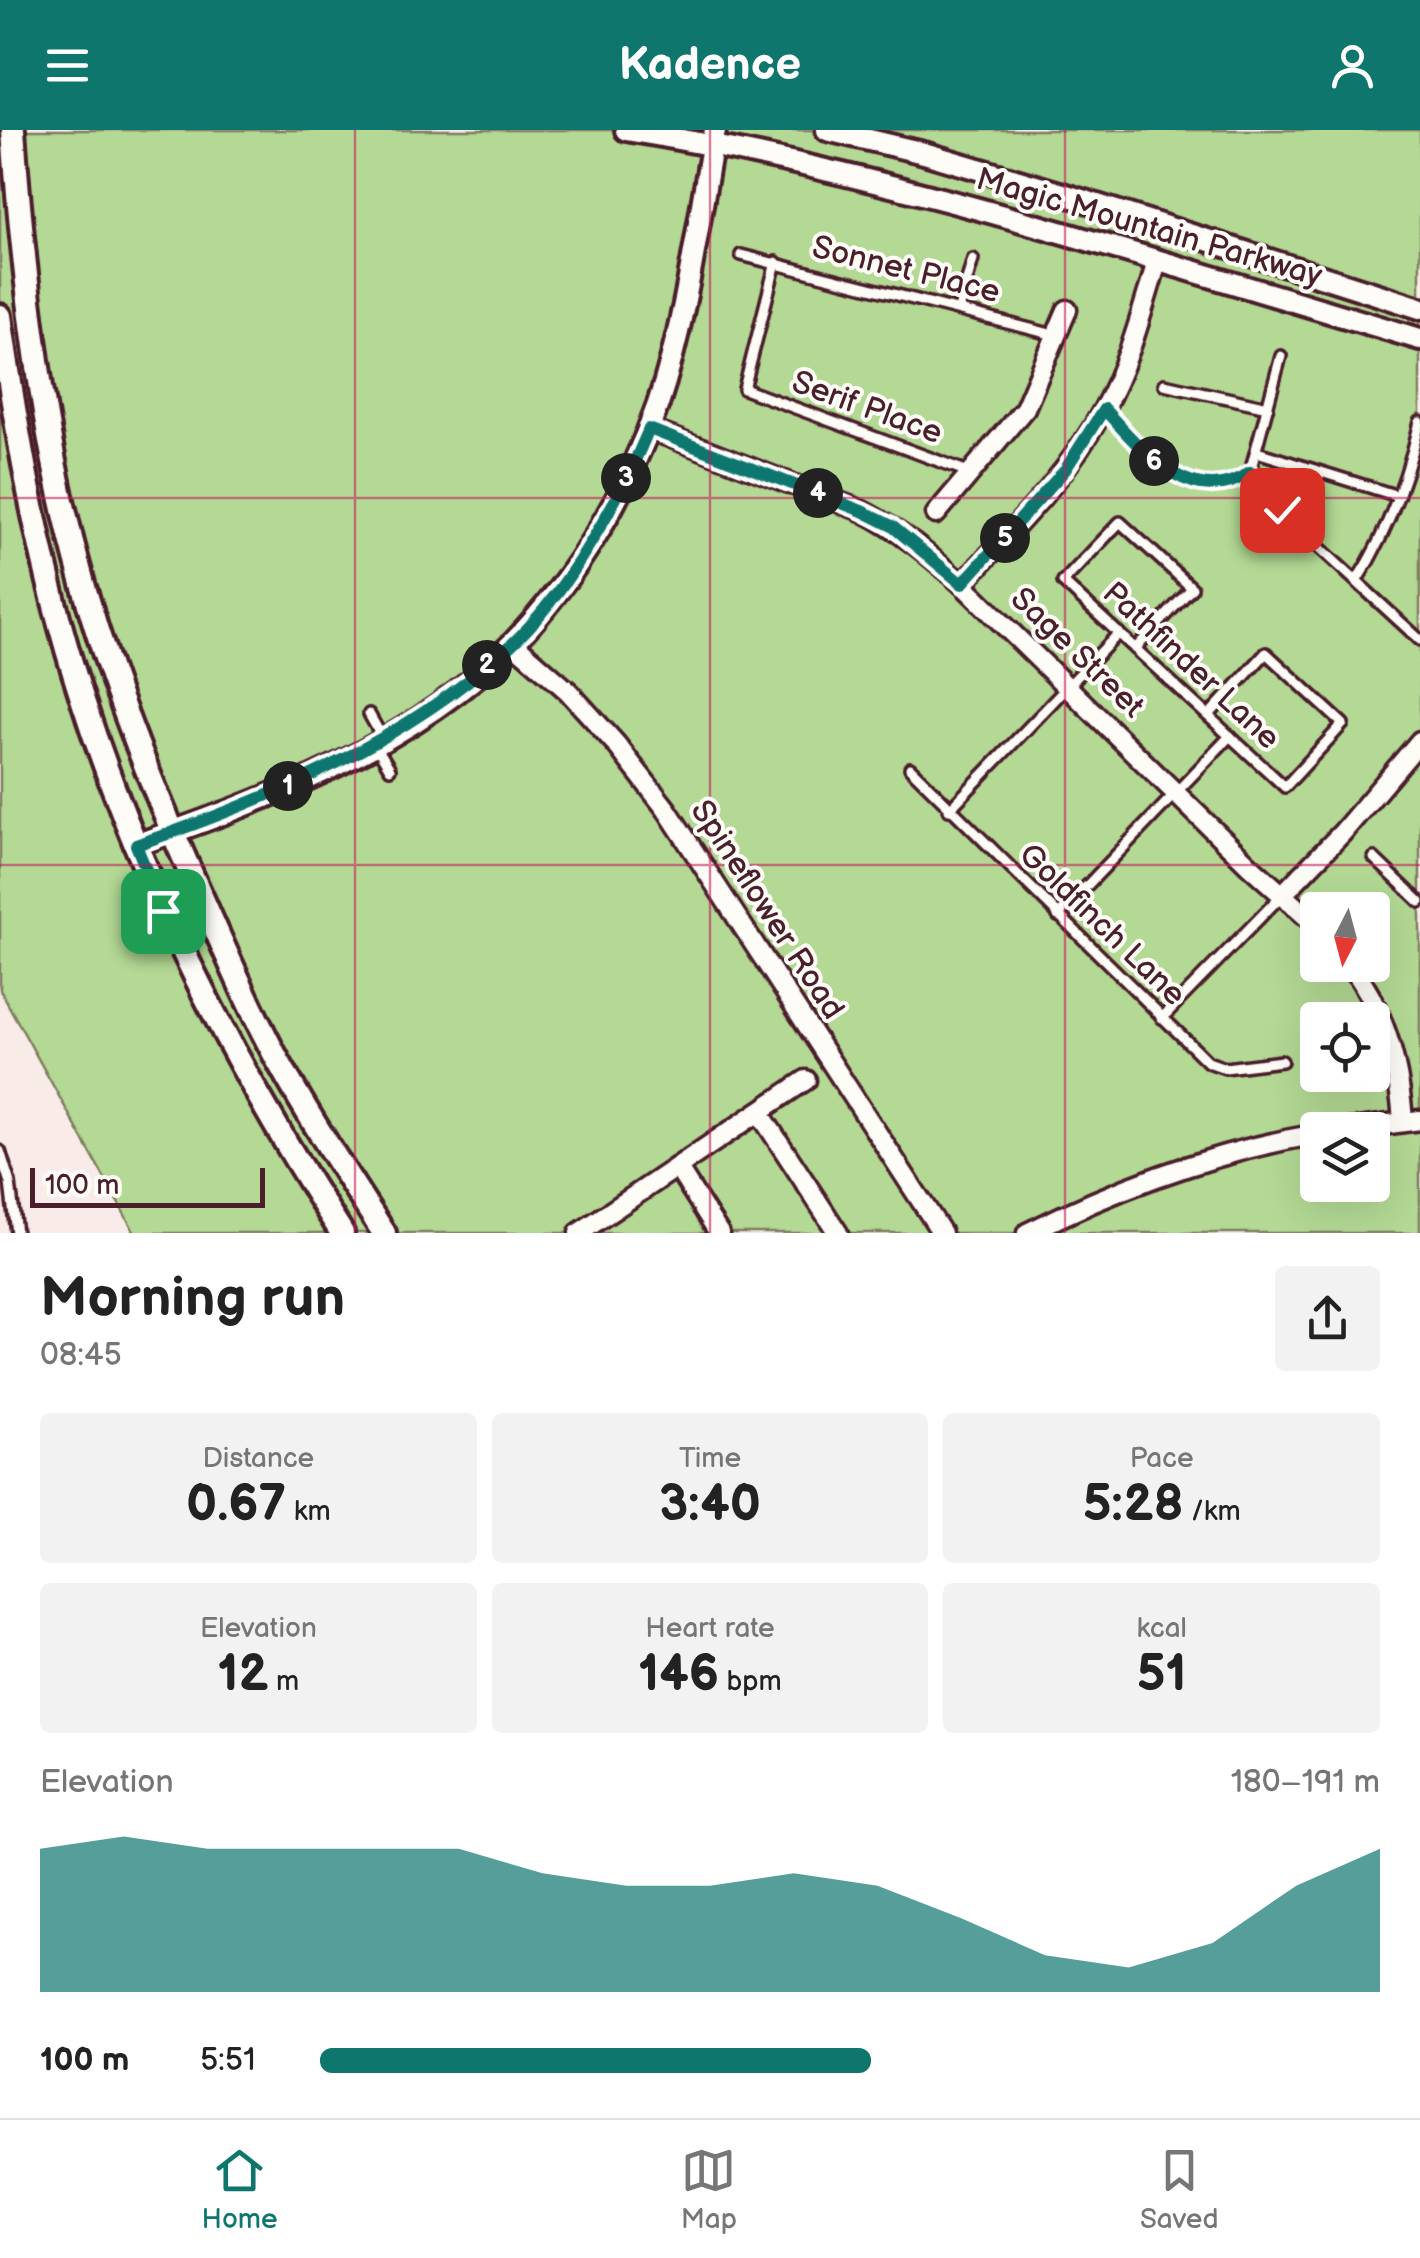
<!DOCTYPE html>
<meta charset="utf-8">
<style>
body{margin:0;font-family:"Balsamiq Sans",sans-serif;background:#f2f2f2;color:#222;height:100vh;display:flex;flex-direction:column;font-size:38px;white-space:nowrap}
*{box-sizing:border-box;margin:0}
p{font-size:32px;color:#767676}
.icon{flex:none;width:55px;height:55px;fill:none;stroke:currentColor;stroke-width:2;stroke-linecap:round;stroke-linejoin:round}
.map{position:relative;height:1103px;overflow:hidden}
.sheet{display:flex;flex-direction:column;background:#fff;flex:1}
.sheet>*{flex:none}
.needle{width:65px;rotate:186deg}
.tools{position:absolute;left:1300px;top:762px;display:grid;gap:20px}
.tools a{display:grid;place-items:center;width:90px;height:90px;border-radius:10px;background:#fff;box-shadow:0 10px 40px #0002;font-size:50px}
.scale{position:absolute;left:30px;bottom:25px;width:235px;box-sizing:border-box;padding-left:10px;border:5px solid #4a1f2b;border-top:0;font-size:28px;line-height:35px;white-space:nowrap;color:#4a1f2b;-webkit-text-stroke:8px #fdfcf7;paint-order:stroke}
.pin{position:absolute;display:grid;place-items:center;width:85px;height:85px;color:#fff;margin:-42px;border-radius:20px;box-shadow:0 5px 15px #0006}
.km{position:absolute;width:50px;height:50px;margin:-25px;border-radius:50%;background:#222;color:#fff;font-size:28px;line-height:50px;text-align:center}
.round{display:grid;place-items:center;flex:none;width:105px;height:105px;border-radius:10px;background:#f2f2f2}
.overview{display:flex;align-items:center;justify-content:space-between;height:170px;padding:0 40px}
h1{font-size:55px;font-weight:700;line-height:75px}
.stats{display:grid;grid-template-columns:repeat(3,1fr);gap:15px;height:170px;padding:10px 40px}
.stats div{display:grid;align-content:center;border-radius:10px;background:#f2f2f2;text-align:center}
.stats b{font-size:50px;font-weight:700}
.stats small{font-size:28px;font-weight:400}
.stats p{font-size:28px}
.chart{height:280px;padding:20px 40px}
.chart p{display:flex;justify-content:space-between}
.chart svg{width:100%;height:180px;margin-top:10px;fill:#0f766e;opacity:.7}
ul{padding:0 40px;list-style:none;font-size:32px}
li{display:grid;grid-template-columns:160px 120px 1fr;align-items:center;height:75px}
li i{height:25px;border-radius:12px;background:#0f766e}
header{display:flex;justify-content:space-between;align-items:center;height:130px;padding:0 40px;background:#0f766e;color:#fff;font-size:45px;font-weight:700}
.dock{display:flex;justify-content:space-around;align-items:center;height:140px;border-top:2px solid #e0e0e0;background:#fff;font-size:28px;color:#767676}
.dock a{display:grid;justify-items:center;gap:5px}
.dock .current{color:#0f766e}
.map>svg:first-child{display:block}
</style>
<header><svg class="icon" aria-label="menu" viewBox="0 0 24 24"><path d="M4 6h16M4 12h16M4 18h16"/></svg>Kadence<svg class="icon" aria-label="person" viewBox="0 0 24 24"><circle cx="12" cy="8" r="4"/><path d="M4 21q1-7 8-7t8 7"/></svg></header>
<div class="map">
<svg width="1420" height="1103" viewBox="0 0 1420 1103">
<rect width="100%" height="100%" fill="#f9ece8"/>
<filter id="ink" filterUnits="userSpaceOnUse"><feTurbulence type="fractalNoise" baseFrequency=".01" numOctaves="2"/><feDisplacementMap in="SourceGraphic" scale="20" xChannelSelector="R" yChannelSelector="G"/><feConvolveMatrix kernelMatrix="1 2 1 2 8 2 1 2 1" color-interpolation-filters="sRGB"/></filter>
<g filter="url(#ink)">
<path fill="#b3d994" stroke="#7e7c60" stroke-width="2.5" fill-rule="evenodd" d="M 0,0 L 1420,0 L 1420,1103 L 135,1103 L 0,860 ZM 1318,780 L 1372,780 L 1372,835 L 1318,835 ZM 1318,890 L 1372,890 L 1372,945 L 1318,945 ZM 1318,1000 L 1372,1000 L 1372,1055 L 1318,1055 Z"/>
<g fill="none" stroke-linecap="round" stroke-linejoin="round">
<defs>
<g id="service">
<path d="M 741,125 L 1058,206"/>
<path d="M 776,132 L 744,259 L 971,343"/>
<path d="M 959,179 L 973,129"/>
<path d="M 1164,254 L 1268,277"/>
<path d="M 1104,279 C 1141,318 1192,382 1250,342"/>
<path d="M 1257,322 L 1398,366"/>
<path d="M 1250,342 L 1308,407 L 1420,510"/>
<path d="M 1250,342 L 1281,226"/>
<path d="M 1357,450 C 1388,402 1407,348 1420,292"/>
<path d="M 1135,519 L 1192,458 L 1120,392 L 1063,452 L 1285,657 L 1343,594 L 1266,523 L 1208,586"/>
<path d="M 369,584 L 383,609"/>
<path d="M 376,616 L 390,639"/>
<path d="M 910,638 L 1208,932 L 1225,938 L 1282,931"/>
<path d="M 949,680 L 1119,503"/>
<path d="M 1374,728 L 1420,772"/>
<path d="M 1058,786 L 1230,606"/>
<path d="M 1162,888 L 1282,765"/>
<path d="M 0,1021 L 10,1053 L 16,1103"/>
</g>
<g id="minor">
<path d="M 649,299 L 862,381 C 900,400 930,426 962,454 L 1250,736 L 1318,797"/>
<path d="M 936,384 L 1025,278 L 1067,180"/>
<path d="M 962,454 C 1014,398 1068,346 1104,278 C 1129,233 1142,181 1157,132"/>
<path d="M 513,513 L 568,561 L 616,614 L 667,680 L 942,1103"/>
<path d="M 1284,763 L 1342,703 L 1420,611"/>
<path d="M 1350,835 C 1385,880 1399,935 1403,991"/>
<path d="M 759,982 L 838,1103"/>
<path d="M 1343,1000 L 1420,990"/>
<path d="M 677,1037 L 719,1103"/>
<path d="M 579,1103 L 806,950"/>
<path d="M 1027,1103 C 1119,1057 1216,1021 1318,1004"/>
</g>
<g id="tertiary">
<path d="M 626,0 C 897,44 1157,132 1420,209"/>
<path d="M 827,0 L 924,23 L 1063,64 L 1420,178"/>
<path d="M 135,715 C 267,670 414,615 513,513 C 577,447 628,360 658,274 C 687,187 698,91 715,0"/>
</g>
<g id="secondary">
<path d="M 13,0 C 21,114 33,225 55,337 C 82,476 131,608 188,737 C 217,801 244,868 277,929 C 310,989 347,1046 384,1103"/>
<path d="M 0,186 C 18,314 41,442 81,565 C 142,756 233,935 342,1103"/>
</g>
</defs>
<use href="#service" stroke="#4a1f2b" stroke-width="16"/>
<use href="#minor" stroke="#4a1f2b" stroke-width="25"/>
<use href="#tertiary" stroke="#4a1f2b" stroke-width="28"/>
<use href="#secondary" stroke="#4a1f2b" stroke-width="30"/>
<use href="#service" stroke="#fdfcf7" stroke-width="9"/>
<use href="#minor" stroke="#fdfcf7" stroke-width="18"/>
<use href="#tertiary" stroke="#fdfcf7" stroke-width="20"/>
<use href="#secondary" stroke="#fdfcf7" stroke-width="22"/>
</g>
</g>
<g fill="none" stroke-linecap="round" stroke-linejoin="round" filter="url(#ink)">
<defs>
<path id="route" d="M 163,781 L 136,715 C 270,669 403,613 510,516 C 566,465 620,368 649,299 L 862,381 L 892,396 L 962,454 L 1065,340 L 1104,279 C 1140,318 1192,383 1250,342 L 1282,380"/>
</defs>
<use href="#route" stroke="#fff" stroke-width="20"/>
<use href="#route" stroke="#0f766e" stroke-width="12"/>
</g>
<path fill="none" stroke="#c2185b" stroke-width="2.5" stroke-opacity="0.55" d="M 355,0 L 355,1103M 710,0 L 710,1103M 1065,0 L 1065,1103M 0,368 L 1420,368M 0,735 L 1420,735"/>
<g text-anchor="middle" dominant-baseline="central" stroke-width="8" stroke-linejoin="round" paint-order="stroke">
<g font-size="32" fill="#4a1f2b" stroke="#fdfcf7">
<text transform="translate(1149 98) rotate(16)">Magic Mountain Parkway</text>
<text transform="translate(906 140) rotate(14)">Sonnet Place</text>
<text transform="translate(867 278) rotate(20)">Serif Place</text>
<text transform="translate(1077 523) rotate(44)">Sage Street</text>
<text transform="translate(1191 536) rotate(43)">Pathfinder Lane</text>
<text transform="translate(767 780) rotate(57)">Spineflower Road</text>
<text transform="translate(1102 795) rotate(44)">Goldfinch Lane</text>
</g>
</g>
</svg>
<div class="tools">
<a><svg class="needle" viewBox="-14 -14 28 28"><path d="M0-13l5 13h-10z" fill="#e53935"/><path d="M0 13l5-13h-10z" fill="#767676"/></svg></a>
<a><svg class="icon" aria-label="locate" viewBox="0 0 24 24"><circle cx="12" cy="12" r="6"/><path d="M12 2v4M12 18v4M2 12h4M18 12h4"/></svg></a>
<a><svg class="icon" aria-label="layers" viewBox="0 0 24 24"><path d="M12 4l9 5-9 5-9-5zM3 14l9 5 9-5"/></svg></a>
</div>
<div class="scale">100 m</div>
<div class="pin" style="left:163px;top:781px;background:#1e9e55"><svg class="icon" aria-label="arrive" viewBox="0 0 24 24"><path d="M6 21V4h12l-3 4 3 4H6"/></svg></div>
<div class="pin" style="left:1282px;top:380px;background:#d93025"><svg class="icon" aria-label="check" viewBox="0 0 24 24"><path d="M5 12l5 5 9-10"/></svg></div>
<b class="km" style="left:288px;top:656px">1</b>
<b class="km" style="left:487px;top:535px">2</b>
<b class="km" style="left:626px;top:348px">3</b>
<b class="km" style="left:818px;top:363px">4</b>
<b class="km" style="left:1005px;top:408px">5</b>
<b class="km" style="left:1154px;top:331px">6</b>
</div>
<section class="sheet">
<div class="overview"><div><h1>Morning run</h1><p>08:45</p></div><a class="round"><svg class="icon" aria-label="share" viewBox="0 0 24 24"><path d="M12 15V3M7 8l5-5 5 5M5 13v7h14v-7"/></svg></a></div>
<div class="stats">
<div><p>Distance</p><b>0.67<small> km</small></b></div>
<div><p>Time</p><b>3:40</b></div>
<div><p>Pace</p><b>5:28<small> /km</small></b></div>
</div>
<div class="stats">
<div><p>Elevation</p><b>12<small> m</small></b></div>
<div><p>Heart rate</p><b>146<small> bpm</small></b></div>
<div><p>kcal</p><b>51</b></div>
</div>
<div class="chart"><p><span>Elevation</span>180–191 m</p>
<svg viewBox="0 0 160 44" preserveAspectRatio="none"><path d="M0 44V9L10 6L20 9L30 9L40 9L50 9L60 15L70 18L80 18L90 15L100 18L110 26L120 35L130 38L140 32L150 18L160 9V44z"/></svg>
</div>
<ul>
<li><b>100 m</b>5:51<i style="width:52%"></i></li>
</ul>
</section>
<nav class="dock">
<a class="current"><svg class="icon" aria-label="home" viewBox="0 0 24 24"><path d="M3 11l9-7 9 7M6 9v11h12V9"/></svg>Home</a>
<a><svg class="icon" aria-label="map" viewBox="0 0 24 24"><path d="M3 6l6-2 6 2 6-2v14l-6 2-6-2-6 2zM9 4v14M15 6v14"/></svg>Map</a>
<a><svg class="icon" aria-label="saved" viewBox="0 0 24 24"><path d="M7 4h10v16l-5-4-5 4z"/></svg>Saved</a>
</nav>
